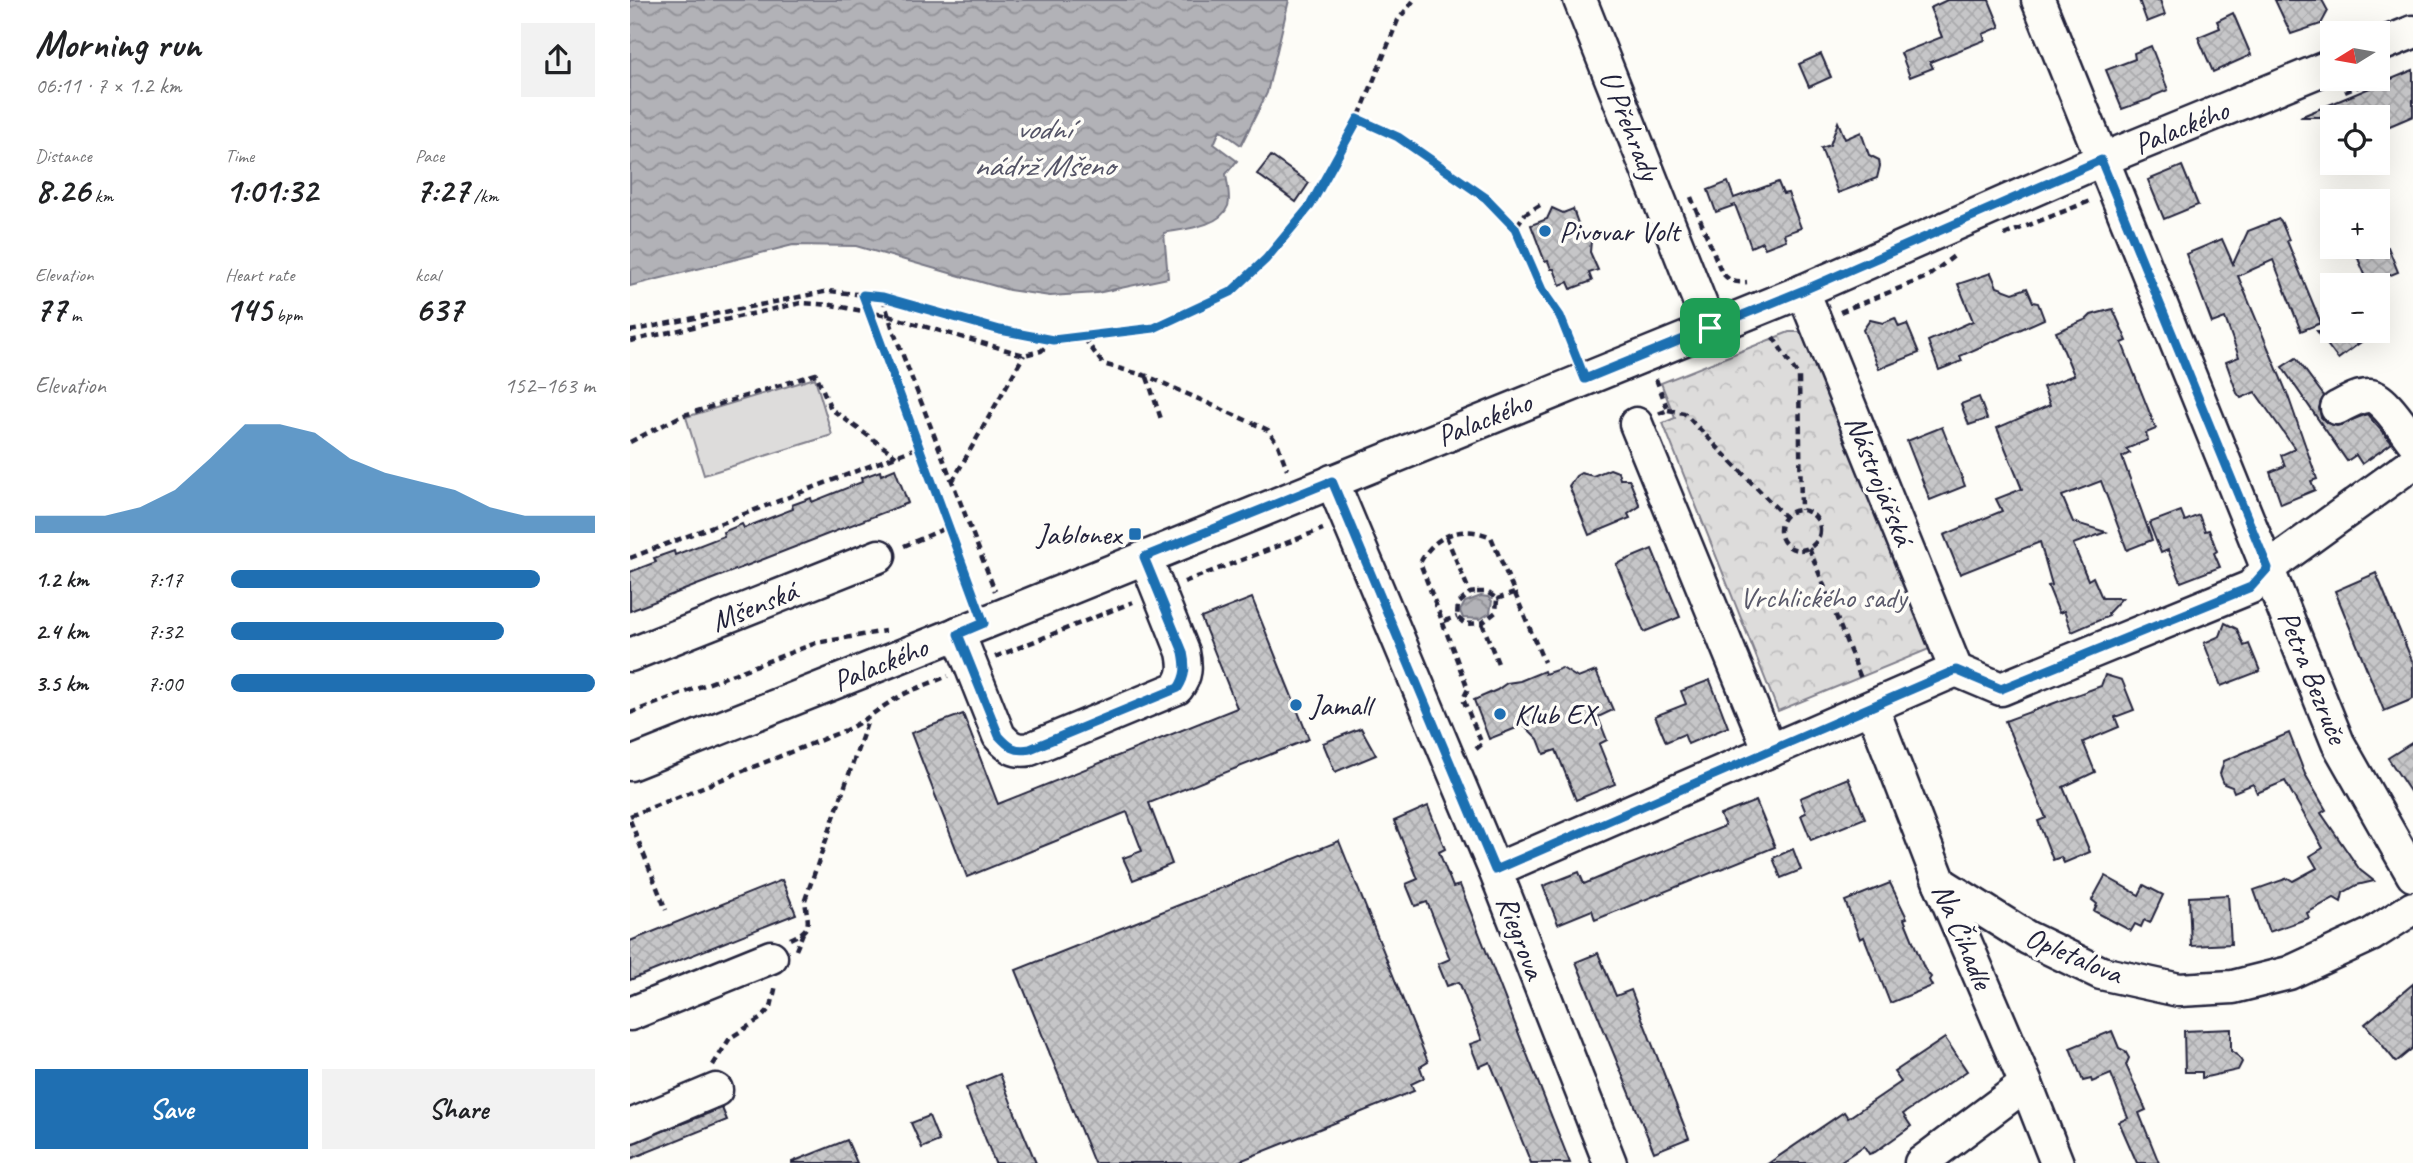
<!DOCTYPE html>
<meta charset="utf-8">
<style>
body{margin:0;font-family:Caveat,sans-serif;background:#f2f2f2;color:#202124;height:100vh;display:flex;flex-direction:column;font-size:26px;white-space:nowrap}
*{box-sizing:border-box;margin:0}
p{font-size:23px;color:#757577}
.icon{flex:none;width:38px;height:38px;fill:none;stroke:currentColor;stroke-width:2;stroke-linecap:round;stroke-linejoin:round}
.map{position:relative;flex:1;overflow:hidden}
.sheet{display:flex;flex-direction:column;background:#fff;width:630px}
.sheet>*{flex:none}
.needle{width:46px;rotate:259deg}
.fabs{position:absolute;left:1690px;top:21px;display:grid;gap:14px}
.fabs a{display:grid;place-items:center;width:70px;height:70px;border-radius:0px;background:#fff;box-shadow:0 7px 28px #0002;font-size:35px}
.pin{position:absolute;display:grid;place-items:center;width:60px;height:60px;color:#fff;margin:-30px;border-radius:14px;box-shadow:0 4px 10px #0006}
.round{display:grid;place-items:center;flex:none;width:74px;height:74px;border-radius:0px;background:#f2f2f2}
.overview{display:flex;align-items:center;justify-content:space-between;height:119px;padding:0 35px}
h1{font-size:38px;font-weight:700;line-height:52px}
.metrics{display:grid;grid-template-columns:repeat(3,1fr);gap:10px;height:119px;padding:7px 35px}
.metrics div{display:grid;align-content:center}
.metrics b{font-size:35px;font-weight:700}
.metrics small{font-size:19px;font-weight:400}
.metrics p{font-size:19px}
.chart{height:196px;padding:14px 35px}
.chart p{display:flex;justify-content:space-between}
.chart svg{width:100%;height:126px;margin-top:7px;fill:#1f6fb2;opacity:.7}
.cta{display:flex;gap:14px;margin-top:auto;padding:14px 35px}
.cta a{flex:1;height:80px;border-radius:0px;background:#1f6fb2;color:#fff;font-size:28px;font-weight:700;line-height:80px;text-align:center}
.cta a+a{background:#f2f2f2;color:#202124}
ul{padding:0 35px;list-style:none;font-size:23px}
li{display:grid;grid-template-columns:112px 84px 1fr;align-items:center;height:52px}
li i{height:18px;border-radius:9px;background:#1f6fb2}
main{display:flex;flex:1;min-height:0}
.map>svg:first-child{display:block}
</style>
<main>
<section class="sheet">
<div class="overview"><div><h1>Morning run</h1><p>06:11 · 7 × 1.2 km</p></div><a class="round"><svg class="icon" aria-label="share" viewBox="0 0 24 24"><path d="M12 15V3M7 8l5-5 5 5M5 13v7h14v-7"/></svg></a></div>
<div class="metrics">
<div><p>Distance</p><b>8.26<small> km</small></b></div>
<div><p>Time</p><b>1:01:32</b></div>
<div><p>Pace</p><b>7:27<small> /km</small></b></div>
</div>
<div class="metrics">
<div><p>Elevation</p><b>77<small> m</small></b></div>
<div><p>Heart rate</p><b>145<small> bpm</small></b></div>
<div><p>kcal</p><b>637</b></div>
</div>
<div class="chart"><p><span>Elevation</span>152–163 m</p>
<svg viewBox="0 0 160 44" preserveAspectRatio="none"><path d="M0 44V38L10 38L20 38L30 35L40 29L50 18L60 6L70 6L80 9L90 18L100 23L110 26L120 29L130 35L140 38L150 38L160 38V44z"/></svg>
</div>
<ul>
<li><b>1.2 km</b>7:17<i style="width:85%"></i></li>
<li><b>2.4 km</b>7:32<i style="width:75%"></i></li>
<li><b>3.5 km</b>7:00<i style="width:100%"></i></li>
</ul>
<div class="cta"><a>Save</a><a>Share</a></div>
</section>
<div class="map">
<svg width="1783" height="1163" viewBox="0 0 1783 1163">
<defs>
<pattern id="park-crowns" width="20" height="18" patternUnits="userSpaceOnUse" patternTransform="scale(1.75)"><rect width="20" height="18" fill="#dddcdb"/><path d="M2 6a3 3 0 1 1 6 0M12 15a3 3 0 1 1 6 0" fill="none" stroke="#bdbcbd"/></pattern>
<pattern id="water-waves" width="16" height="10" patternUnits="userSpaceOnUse" patternTransform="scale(1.75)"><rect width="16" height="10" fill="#b2b2b7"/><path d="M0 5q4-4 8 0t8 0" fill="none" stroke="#909096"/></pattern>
<pattern id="building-cross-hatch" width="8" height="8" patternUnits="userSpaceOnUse" patternTransform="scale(1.75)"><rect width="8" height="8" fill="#c6c6c8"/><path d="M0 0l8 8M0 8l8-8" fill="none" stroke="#aaaaad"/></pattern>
</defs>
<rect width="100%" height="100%" fill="#fdfcf7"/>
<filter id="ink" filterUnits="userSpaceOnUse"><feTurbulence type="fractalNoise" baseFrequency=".0143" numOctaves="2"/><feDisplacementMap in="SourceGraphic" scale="14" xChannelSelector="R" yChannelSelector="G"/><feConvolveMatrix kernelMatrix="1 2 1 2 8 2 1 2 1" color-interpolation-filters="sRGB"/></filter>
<g filter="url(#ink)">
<path fill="url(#park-crowns)" stroke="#807f8b" stroke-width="2" d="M 1159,332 L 1169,332 L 1177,338 L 1304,647 L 1148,711 L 1033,423 L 1045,418 L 1031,383 Z"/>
<path fill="#dddcdb" stroke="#807f8b" stroke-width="2" d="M 185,378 L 202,435 L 74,475 L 56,417 Z"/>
<g fill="url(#water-waves)" stroke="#787885" stroke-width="2">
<path d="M 0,0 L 659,0 L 637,93 L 611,145 L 590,130 L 584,144 L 607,161 L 596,174 C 597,183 601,198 598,206 C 590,227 554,229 534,233 L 538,278 L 467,293 L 420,296 L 379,290 L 226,246 L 163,245 L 0,286 Z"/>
<path d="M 851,596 L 858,597 L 862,601 L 860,613 L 850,619 L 833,618 L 830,611 L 835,602 Z"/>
</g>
<g fill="url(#building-cross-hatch)" stroke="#22223b" stroke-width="2">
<path d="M 1317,0 L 1359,0 L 1370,27 L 1353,34 L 1355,40 L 1300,62 L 1303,68 L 1280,77 L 1271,53 L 1312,37 L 1300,8 Z"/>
<path d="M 1509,0 L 1530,0 L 1535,15 L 1517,22 Z"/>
<path d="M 1645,0 L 1692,0 L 1698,11 L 1691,24 L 1661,34 Z"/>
<path d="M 1603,13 L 1621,55 L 1583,72 L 1568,37 L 1590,28 L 1587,21 Z"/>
<path d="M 1521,46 L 1538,90 L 1523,96 L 1520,99 L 1492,109 L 1476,70 L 1505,59 L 1504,53 Z"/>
<path d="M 1191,54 L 1201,77 L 1179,87 L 1169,64 Z"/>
<path d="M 1783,70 L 1783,116 L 1748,131 L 1748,117 L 1670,117 Z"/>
<path d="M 1208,122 L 1215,139 L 1231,132 L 1239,155 L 1249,160 L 1250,166 L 1247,178 L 1208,193 L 1191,148 L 1200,145 Z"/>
<path d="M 641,156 L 679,183 L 666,202 L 627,174 Z"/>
<path d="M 1552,166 L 1568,205 L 1534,219 L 1518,180 Z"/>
<path d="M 1098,182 L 1104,198 L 1148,182 L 1153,194 L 1158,193 L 1171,228 L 1154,234 L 1156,240 L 1135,248 L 1132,242 L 1121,247 L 1105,205 L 1086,212 L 1078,190 Z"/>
<path d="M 922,208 L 933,213 L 943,209 L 950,229 L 959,235 L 961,241 L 960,252 L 968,270 L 959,273 L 962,281 L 941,289 L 938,282 L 930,285 L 924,269 L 921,269 L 918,261 L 915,262 L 901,225 L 917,219 Z"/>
<path d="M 1649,219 L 1651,221 L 1659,240 L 1657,241 L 1691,323 L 1671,331 L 1643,260 L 1608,276 L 1657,393 L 1687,479 L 1681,481 L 1685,490 L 1651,504 L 1640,472 L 1655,466 L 1651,455 L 1665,449 L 1625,392 L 1611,398 L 1607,393 L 1596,362 L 1609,357 L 1595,318 L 1582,323 L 1556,254 L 1592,239 L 1603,264 L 1618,231 Z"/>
<path d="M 1723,247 L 1758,247 L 1768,272 L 1739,284 Z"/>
<path d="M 1361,273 L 1367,287 L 1383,293 L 1397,288 L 1403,302 L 1408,303 L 1414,319 L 1330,356 L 1332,361 L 1309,370 L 1298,341 L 1343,321 L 1328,284 Z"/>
<path d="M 1483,309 L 1497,341 L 1492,343 L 1526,429 L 1516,433 L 1518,440 L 1496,449 L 1500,453 L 1492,457 L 1522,540 L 1497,550 L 1471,481 L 1432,496 L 1443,522 L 1476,532 L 1443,544 L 1458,580 L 1463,577 L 1472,598 L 1492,598 L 1478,613 L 1479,616 L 1442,632 L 1434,611 L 1429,613 L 1418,586 L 1422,585 L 1410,542 L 1330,574 L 1314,535 L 1372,511 L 1366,499 L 1392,489 L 1367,428 L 1420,405 L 1413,387 L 1444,375 L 1426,332 L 1457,319 L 1461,315 Z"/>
<path d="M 1265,318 L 1269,327 L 1277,324 L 1289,353 L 1249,369 L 1233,330 L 1240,320 L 1253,323 Z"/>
<path d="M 1687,331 L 1746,331 L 1708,359 Z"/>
<path d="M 1666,358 L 1694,396 L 1689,408 L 1691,417 L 1697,423 L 1707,426 L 1737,414 L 1762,443 L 1732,464 L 1726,455 L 1717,461 L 1652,367 Z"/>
<path d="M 1349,397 L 1357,419 L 1339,425 L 1331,404 Z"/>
<path d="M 1312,427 L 1335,486 L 1300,500 L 1277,441 Z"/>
<path d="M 265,469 L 278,503 L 0,611 L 0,572 L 26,562 L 24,558 L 44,551 L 45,555 L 94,536 L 93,532 L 112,524 L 114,528 L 163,509 L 162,505 L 181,498 L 182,502 L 232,482 L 231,478 L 250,471 L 251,475 Z"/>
<path d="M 980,469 L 988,472 L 990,479 L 999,479 L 1010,506 L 998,514 L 1000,518 L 959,535 L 939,486 L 946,476 L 951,473 L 963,476 Z"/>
<path d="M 1551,511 L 1555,521 L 1569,515 L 1575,531 L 1579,530 L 1587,551 L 1584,553 L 1590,567 L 1551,582 L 1538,550 L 1531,553 L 1519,523 Z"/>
<path d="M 1022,549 L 1050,617 L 1014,632 L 986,564 Z"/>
<path d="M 1746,573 L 1783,663 L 1783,699 L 1754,711 L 1705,591 Z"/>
<path d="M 622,598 L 679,739 L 519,803 L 542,864 L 521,873 L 503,880 L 493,858 L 512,851 L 497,812 L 337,877 L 281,733 L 333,714 L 368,804 L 607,708 L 571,618 Z"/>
<path d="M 1595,623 L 1607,629 L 1614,646 L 1619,644 L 1630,671 L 1591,686 L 1574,643 L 1590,636 Z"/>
<path d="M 932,668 L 948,678 L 966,671 L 983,710 L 968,717 L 977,740 L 969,744 L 985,784 L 946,800 L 926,750 L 914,754 L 908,739 L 894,725 L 859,739 L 844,700 L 867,690 L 877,683 L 890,681 L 914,671 L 915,674 Z"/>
<path d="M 1475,675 L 1492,680 L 1504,710 L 1485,717 L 1489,727 L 1453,742 L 1465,772 L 1433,787 L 1460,852 L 1434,863 L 1431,857 L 1423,860 L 1408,821 L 1416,818 L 1375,721 L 1471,686 Z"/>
<path d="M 1080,680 L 1098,727 L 1058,744 L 1054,734 L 1036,742 L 1025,716 L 1056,704 L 1051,691 Z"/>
<path d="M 731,728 L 746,755 L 705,772 L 693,743 Z"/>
<path d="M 1659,733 L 1675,774 L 1696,810 L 1691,813 L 1730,870 L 1744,881 L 1727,885 L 1713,893 L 1711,902 L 1704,898 L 1677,913 L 1679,918 L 1639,932 L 1624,890 L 1658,878 L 1663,881 L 1687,868 L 1680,856 L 1693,848 L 1655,781 L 1627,793 L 1623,784 L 1604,792 L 1602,787 L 1594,784 L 1590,774 L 1594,761 Z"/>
<path d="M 1783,742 L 1783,796 L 1758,758 Z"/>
<path d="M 1218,778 L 1235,818 L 1181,840 L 1171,815 L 1176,813 L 1170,798 Z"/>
<path d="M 1126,801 L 1145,847 L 965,920 L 962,910 L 928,924 L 913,886 L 949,872 L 954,884 L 992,868 L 1095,826 L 1090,815 Z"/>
<path d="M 798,806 L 815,849 L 809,852 L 823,887 L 830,885 L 940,1163 L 901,1163 L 860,1062 L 849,1067 L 840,1044 L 852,1040 L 829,982 L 817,986 L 808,964 L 820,959 L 797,902 L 785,906 L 776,884 L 788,879 L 764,821 Z"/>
<path d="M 709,841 L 798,1062 L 790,1067 L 794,1078 L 781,1084 L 784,1091 L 605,1163 L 464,1163 L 386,970 Z"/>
<path d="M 1163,849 L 1171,870 L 1151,878 L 1143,858 Z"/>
<path d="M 1475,876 L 1509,895 L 1514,885 L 1533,895 L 1520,923 L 1514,920 L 1511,927 L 1505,924 L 1501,931 L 1464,911 L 1467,904 L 1462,900 Z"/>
<path d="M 152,880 L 166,914 L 0,980 L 0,941 Z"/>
<path d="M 1260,883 L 1277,918 L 1274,919 L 1294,968 L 1301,977 L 1299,980 L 1302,986 L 1260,1003 L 1234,937 L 1230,939 L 1215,901 Z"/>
<path d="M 1598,895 L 1601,944 L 1561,946 L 1559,897 Z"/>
<path d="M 968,953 L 986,996 L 1001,990 L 1059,1138 L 1024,1152 L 946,962 Z"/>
<path d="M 1783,984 L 1783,1048 L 1766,1062 L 1735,1024 Z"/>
<path d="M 1601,1029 L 1601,1051 L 1608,1056 L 1612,1062 L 1608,1070 L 1572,1078 L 1572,1072 L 1555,1072 L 1554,1031 Z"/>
<path d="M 1482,1031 L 1489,1048 L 1495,1051 L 1499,1058 L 1496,1065 L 1516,1110 L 1509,1113 L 1529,1163 L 1507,1163 L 1489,1122 L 1498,1118 L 1481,1074 L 1462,1082 L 1461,1079 L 1453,1081 L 1440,1048 Z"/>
<path d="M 1315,1038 L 1337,1071 L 1273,1114 L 1281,1126 L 1276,1130 L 1245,1152 L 1239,1154 L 1234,1146 L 1208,1163 L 1139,1163 L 1214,1112 L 1218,1118 L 1271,1082 L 1264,1072 Z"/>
<path d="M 370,1074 L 385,1113 L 406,1163 L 365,1163 L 344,1110 L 336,1088 Z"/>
<path d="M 92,1108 L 97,1120 L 0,1159 L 0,1144 Z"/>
<path d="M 299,1116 L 309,1141 L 292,1148 L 281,1123 Z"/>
<path d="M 217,1140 L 227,1163 L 162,1163 L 162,1162 Z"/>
</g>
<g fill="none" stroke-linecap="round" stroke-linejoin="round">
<defs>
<g id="minor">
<path d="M 950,0 L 1080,328"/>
<path d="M 1408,0 L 1708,743 L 1783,875"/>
<path d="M 1748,46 L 1783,32"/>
<path d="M 1173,291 L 1326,670"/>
<path d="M 1707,408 C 1717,403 1729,395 1740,396 C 1753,396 1774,430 1783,441"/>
<path d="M 1006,424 L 1140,751"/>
<path d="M 702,481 L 865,870 L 980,1163"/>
<path d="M 328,633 L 369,736 C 379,747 385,752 400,749 L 547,688 C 556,676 556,667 553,652 L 515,557"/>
<path d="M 0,655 L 249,556"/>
<path d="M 1326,670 L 1371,689 L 1621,587 L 1638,568 L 1783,463"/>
<path d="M 1242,707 L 1310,883 L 1396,1084 L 1427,1163"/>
<path d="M 0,764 L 354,623 L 1173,291 L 1471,160 L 1703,65"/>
<path d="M 865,870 L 1326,670"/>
<path d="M 1310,883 L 1398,938 L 1471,973 L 1549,990 L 1603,987 L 1659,973 L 1741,935 L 1783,908"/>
<path d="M 0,1014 L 141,957"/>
<path d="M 0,1126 L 86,1090"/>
<path d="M 1291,1163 L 1396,1084"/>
</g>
</defs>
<use href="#minor" stroke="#22223b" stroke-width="37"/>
<g stroke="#22223b" stroke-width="4.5" stroke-dasharray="7 5" stroke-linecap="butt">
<path d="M 1715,92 L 1746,79"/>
<path d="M 728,119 C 786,146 841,182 885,228"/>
<path d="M 1061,197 L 1091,271 C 1098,281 1105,283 1117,282"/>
<path d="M 910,205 L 895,214 L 885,228 L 912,290 L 930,316 L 945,355"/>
<path d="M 1374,235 L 1460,201"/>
<path d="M 233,295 L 345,599"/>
<path d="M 253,298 L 263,330 L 365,591"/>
<path d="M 1210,312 L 1297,277 L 1324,256"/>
<path d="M 0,331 L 199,291 L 253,297 L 370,330 L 423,340 L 524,328 L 602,292 L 636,259 L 680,206 L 728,119 L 768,20 L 784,0"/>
<path d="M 1143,337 L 1169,377 L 1171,510"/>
<path d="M 454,338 L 473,364 L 517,376 L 638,430 L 648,445 L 657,469"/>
<path d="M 0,341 L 171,303 L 202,305 L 258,316 L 394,355 L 411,351 L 423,340"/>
<path d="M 517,377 L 531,419"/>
<path d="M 1026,379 L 1038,410 L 1028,414"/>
<path d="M 1038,410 L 1054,413 L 1155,517"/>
<path d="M 0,442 L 51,416 L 186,374 L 201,409 L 266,456"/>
<path d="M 322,482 L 394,355"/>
<circle cx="1170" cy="530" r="20"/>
<path d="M 816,536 L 840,593"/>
<path d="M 274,546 L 318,527"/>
<path d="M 1179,548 L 1232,681"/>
<path d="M 0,558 L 289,447"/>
<path d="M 554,582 L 693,529"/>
<path d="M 847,592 L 857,592 L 867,599 L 866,612 L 852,623 L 835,624 L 827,617 L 828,604 L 840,593 Z"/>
<path d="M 867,599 L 884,593"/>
<path d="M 814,621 L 827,617"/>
<path d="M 852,623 L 869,666"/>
<path d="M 365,657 L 503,602"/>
<path d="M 0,713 L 186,643 L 255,631"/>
<path d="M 846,749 L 852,744 L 833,699 L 838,689 L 790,563 C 804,535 832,524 861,537 L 914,662"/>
<path d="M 0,816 L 216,730 C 235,721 249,708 267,698 C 283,689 301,683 318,676"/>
<path d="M 0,820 L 36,910"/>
<path d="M 160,939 C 185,928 177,922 175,900 L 238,720"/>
<path d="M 166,950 L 173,933"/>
<path d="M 83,1065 L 100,1038 L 130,1019 L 141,1007 L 146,985"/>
</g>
<use href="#minor" stroke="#fdfcf7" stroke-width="32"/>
</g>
</g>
<g fill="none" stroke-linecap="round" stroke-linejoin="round" filter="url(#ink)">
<defs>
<path id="route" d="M 728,119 L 768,137 L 856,198 L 885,228 L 912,290 L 930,316 L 955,379 L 1174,290 L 1471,160 L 1638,568 L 1621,587 L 1371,689 L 1326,670 L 865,870 L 702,481 L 514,557 L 553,652 C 556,667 556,676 548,688 L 400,749 C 385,752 379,747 369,736 L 328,634 L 354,623 L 233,295 L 253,297 L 370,330 L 423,340 L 524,328 L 601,292 L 636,259 L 680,206 Z"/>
</defs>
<use href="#route" stroke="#fff" stroke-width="14"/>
<use href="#route" stroke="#1f6fb2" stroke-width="9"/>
</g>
<g fill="#1f6fb2" stroke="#fdfcf7" stroke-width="2.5">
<circle cx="915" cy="231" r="7"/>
<rect x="498" y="527" width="14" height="14" rx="3.5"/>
<circle cx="666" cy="705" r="7"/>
<circle cx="870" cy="714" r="7"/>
</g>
<g text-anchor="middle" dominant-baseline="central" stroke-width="7" stroke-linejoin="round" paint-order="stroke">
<g font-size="30" fill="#22223b" stroke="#fdfcf7">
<text transform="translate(1000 125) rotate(68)">U Přehrady</text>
<text transform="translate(1551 127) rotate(-22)">Palackého</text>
<text transform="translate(854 419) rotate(-22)">Palackého</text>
<text transform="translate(1250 480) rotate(68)">Nástrojářská</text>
<text transform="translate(124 606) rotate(-22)">Mšenská</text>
<text transform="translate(250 664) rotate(-22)">Palackého</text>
<text transform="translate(1683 677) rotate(68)">Petra Bezruče</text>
<text transform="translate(1333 936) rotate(67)">Na Čihadle</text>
<text transform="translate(891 937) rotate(69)">Riegrova</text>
<text transform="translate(1444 955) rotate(23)">Opletalova</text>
</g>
<g font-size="30" fill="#22223b" stroke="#fdfcf7" text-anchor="start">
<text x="929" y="231">Pivovar Volt</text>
<text x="491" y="534" text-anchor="end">Jablonex</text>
<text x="680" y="705">Jamall</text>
<text x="884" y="714">Klub EX</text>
</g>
<g font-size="30" fill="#5a5a6b" stroke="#fdfcf7">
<text x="1193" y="597">Vrchlického sady</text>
</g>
<g font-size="32" font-style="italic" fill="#545466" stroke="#fdfcf7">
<text x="413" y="128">vodní<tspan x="413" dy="37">nádrž Mšeno</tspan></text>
</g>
</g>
</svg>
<div class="fabs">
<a><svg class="needle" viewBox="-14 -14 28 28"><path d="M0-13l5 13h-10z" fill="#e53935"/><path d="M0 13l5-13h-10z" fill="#757577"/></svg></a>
<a><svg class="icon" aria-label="locate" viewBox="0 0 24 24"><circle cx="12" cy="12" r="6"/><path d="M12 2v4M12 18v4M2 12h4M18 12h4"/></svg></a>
<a>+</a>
<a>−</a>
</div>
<div class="pin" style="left:1080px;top:328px;background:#1e9e55"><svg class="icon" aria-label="arrive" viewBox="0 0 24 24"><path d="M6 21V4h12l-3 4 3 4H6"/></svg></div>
</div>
</main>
